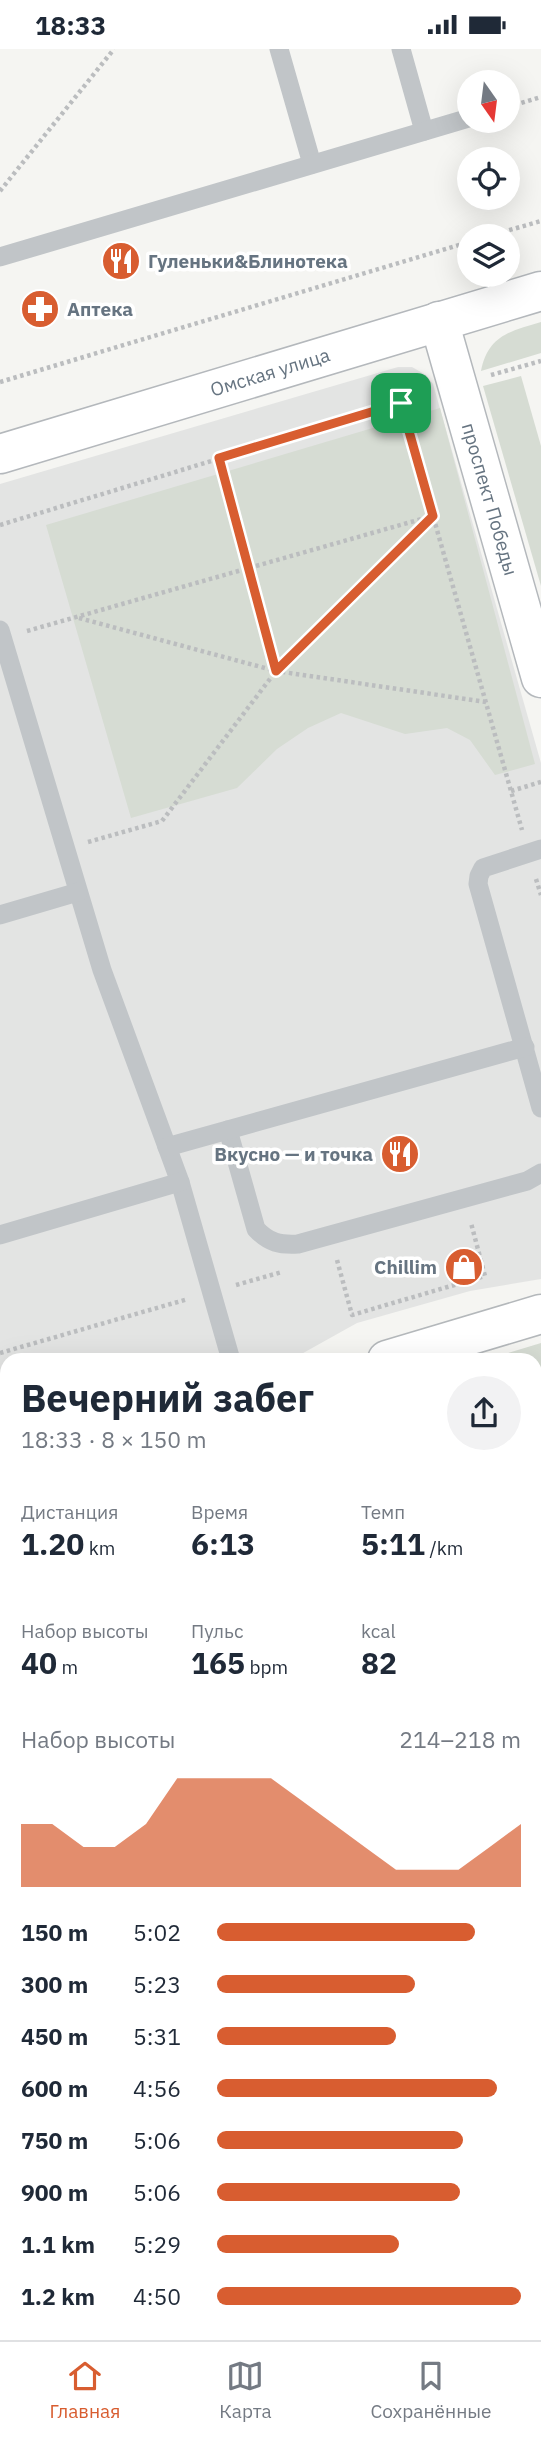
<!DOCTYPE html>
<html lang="ru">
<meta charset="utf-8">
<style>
body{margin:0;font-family:"IBM Plex Sans",sans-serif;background:#f2f2f3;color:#1f2937;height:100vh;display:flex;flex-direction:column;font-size:26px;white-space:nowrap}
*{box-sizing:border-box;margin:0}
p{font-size:23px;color:#747a83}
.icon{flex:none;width:38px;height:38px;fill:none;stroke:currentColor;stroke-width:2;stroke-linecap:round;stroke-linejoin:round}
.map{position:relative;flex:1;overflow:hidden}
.details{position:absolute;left:0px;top:1304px;width:542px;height:989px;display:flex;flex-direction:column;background:#fff;border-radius:21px 21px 0 0;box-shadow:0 7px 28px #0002}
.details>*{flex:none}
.needle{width:46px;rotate:166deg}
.buttons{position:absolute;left:457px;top:21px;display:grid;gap:14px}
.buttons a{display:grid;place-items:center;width:63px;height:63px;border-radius:50%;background:#fff;box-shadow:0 7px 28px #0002;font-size:35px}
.pin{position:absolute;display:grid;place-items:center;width:60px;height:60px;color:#fff;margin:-30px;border-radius:14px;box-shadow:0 4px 10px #0006}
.round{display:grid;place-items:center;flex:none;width:74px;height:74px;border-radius:37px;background:#f2f2f3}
.overview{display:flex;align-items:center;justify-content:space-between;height:119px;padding:0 21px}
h1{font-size:38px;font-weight:700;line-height:52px}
.metrics{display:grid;grid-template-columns:repeat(3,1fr);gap:10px;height:119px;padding:7px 21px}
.metrics div{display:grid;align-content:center}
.metrics b{font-size:30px;font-weight:700}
.metrics small{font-size:19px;font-weight:400}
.metrics p{font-size:19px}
.chart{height:196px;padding:14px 21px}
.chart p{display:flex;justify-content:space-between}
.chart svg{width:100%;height:126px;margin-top:7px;fill:#d85d30;opacity:.7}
ul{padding:0 21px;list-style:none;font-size:23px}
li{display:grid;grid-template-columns:112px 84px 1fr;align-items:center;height:52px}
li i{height:18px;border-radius:9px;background:#d85d30}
.status{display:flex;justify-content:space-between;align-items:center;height:49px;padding:0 35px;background:#fff;direction:ltr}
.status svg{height:19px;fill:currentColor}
.tabs{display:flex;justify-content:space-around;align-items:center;height:98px;border-top:2px solid #e0e1e3;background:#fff;font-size:19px;color:#747a83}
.tabs a{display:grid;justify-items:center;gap:4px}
.tabs .current{color:#d85d30}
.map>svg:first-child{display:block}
</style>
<div class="status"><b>18:33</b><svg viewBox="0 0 49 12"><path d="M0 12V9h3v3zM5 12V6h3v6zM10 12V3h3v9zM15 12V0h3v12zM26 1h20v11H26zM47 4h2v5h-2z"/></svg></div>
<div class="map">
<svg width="541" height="2291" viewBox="0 0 541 2291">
<rect width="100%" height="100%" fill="#f5f5f2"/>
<path fill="#e3e4e3" d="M 398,318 L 412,318 L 426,326 L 433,335 L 541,714 L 541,1230 L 470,1242 L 357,1274 L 296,1308 L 286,1311 L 7,1311 L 7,1393 L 0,1396 L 0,435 Z"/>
<g fill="#d6dcd3">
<path d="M 541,273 L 541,304 L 481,322 C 488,286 511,282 541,273 Z"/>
<path d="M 521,327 L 541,397 L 541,537 L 483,337 Z"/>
<path d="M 440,359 L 535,715 L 495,726 L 470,691 L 447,679 L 405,685 L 341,664 L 308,679 L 277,700 L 237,739 L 131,769 L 46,476 Z"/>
<path d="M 541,1294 L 541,1319 L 536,1320 L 536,1311 L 485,1311 Z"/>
</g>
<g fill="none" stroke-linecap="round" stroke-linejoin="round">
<defs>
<g id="secondary">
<path d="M 439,272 L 541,629"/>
<path d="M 0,405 L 541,242"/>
</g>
<g id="primary">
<path d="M 387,1311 L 541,1265"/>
<path d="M 536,1347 L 541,1346"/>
<path d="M 0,1425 L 7,1423"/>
<path d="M 0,1506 L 7,1504"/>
</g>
</defs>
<use href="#secondary" stroke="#b4b8bc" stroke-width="41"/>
<use href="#primary" stroke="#b4b8bb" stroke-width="41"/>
<g stroke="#bbbdbf" stroke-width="4.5" stroke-dasharray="3.5 3.5" stroke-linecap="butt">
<path d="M 508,58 L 541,48"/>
<path d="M 0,142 L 114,0"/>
<path d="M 489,187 L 541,172"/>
<path d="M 491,326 L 541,312"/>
<path d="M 0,333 L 469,193"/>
<path d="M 401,354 L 522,781"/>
<path d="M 219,409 L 276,622"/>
<path d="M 0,476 L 423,348"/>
<path d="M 79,569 L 276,622 L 486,653"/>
<path d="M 27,582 L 432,467"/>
<path d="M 511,742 L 541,733"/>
<path d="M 88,793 L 162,772 L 276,622 L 433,467"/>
<path d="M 536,830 L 541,846"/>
<path d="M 337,1211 L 352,1266 L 485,1227 L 471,1174"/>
<path d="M 236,1236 L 282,1223"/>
<path d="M 0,1304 L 188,1250"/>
<path d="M 536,1470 L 541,1468"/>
<path d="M 0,1555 L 7,1554"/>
<path d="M 0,1630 L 7,1628"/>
<path d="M 536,1972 L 541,1974"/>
</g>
<g stroke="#c1c5c8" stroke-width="19">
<path d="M 279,0 L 312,115"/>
<path d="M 401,0 L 424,82"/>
<path d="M 0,208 L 469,69"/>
<path d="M 0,581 L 102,921 L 180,1133 L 231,1311"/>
<path d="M 541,800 L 483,819 L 479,827 L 478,835 L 541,1059"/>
<path d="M 0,866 L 78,843"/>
<path d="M 228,1081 L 256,1180 C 269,1194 280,1196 298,1195 L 527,1132 L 541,1124"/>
<path d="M 167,1098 L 525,998"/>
<path d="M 0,1186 L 180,1133"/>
<path d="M 536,1632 L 541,1631"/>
<path d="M 536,1788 L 541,1787"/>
<path d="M 0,1791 L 7,1789"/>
<path d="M 0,1943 L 7,1941"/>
<path d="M 536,2039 L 541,2058"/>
<path d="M 536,2198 L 541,2217"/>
<path d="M 0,2260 L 7,2283"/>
<path d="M 164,2286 L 165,2291"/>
</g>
<use href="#secondary" stroke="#fff" stroke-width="38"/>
<use href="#primary" stroke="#fff" stroke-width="38"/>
</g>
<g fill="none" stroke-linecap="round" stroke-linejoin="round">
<defs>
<path id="route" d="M 401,354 L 433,467 L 276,622 L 219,409 Z"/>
</defs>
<use href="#route" stroke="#fff" stroke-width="14"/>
<use href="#route" stroke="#d85d30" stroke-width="9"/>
</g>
<defs>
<symbol id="restaurant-disc" viewBox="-11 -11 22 22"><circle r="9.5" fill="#d85d30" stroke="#fff"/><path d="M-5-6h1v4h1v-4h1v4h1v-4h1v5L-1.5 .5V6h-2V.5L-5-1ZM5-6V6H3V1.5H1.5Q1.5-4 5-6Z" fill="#fff"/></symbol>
<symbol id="pharmacy-disc" viewBox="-11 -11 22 22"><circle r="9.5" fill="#d85d30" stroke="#fff"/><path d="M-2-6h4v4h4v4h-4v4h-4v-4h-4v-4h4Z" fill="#fff"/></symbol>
<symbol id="shop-disc" viewBox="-11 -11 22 22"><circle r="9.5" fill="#d85d30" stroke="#fff"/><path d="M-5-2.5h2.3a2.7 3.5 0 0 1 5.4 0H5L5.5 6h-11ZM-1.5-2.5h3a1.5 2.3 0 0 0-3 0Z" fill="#fff"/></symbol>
</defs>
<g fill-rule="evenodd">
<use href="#restaurant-disc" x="99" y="190" width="44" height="44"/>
<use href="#pharmacy-disc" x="18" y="238" width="44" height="44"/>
<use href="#restaurant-disc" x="378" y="1083" width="44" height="44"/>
<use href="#shop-disc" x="442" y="1196" width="44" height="44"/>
</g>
<g text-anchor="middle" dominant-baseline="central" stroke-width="7" stroke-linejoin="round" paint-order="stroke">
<g font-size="19" font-weight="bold" fill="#667481" stroke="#fff" text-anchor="start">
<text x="148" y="212">Гуленьки&amp;Блинотека</text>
<text x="67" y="260">Аптека</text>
<text x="373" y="1105" text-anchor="end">Вкусно — и точка</text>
<text x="437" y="1218" text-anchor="end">Chillim</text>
</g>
<g font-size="19" fill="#667481" stroke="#fff">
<text transform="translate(270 323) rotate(-17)">Омская улица</text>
<text transform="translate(490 450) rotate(74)">проспект Победы</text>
</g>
</g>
</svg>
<div class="buttons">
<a><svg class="needle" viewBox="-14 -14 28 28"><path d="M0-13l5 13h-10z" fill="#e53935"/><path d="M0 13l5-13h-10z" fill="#747a83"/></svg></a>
<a><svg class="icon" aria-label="locate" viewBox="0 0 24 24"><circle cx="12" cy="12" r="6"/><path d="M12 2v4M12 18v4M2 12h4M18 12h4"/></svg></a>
<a><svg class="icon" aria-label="layers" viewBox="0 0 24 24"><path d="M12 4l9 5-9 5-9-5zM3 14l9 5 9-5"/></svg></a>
</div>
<div class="pin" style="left:401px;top:354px;background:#1e9e55"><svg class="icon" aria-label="arrive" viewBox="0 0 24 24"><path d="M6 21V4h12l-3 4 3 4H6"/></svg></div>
<section class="details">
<div class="overview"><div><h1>Вечерний забег</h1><p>18:33 · 8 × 150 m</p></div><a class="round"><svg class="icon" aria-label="share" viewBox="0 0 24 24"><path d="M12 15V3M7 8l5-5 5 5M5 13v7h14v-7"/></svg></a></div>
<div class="metrics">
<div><p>Дистанция</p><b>1.20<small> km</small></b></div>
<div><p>Время</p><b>6:13</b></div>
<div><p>Темп</p><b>5:11<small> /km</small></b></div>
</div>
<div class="metrics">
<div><p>Набор высоты</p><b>40<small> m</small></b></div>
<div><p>Пульс</p><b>165<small> bpm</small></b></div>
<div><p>kcal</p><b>82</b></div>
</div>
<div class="chart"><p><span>Набор высоты</span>214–218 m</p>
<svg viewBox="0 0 160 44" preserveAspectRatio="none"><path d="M0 44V22L10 22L20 30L30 30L40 22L50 6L60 6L70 6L80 6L90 14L100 22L110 30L120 38L130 38L140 38L150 30L160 22V44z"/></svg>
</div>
<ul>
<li><b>150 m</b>5:02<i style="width:85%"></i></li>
<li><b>300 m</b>5:23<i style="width:65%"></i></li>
<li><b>450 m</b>5:31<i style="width:59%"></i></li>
<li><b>600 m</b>4:56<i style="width:92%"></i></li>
<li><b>750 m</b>5:06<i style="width:81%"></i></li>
<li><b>900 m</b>5:06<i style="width:80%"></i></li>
<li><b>1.1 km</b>5:29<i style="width:60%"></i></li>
<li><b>1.2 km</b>4:50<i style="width:100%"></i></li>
</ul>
</section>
</div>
<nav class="tabs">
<a class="current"><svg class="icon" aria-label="home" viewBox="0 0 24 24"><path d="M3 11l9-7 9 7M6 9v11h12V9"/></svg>Главная</a>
<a><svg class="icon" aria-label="map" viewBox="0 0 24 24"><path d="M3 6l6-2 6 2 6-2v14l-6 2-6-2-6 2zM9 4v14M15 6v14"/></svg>Карта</a>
<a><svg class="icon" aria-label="saved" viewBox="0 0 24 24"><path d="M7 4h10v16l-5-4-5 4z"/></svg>Сохранённые</a>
</nav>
